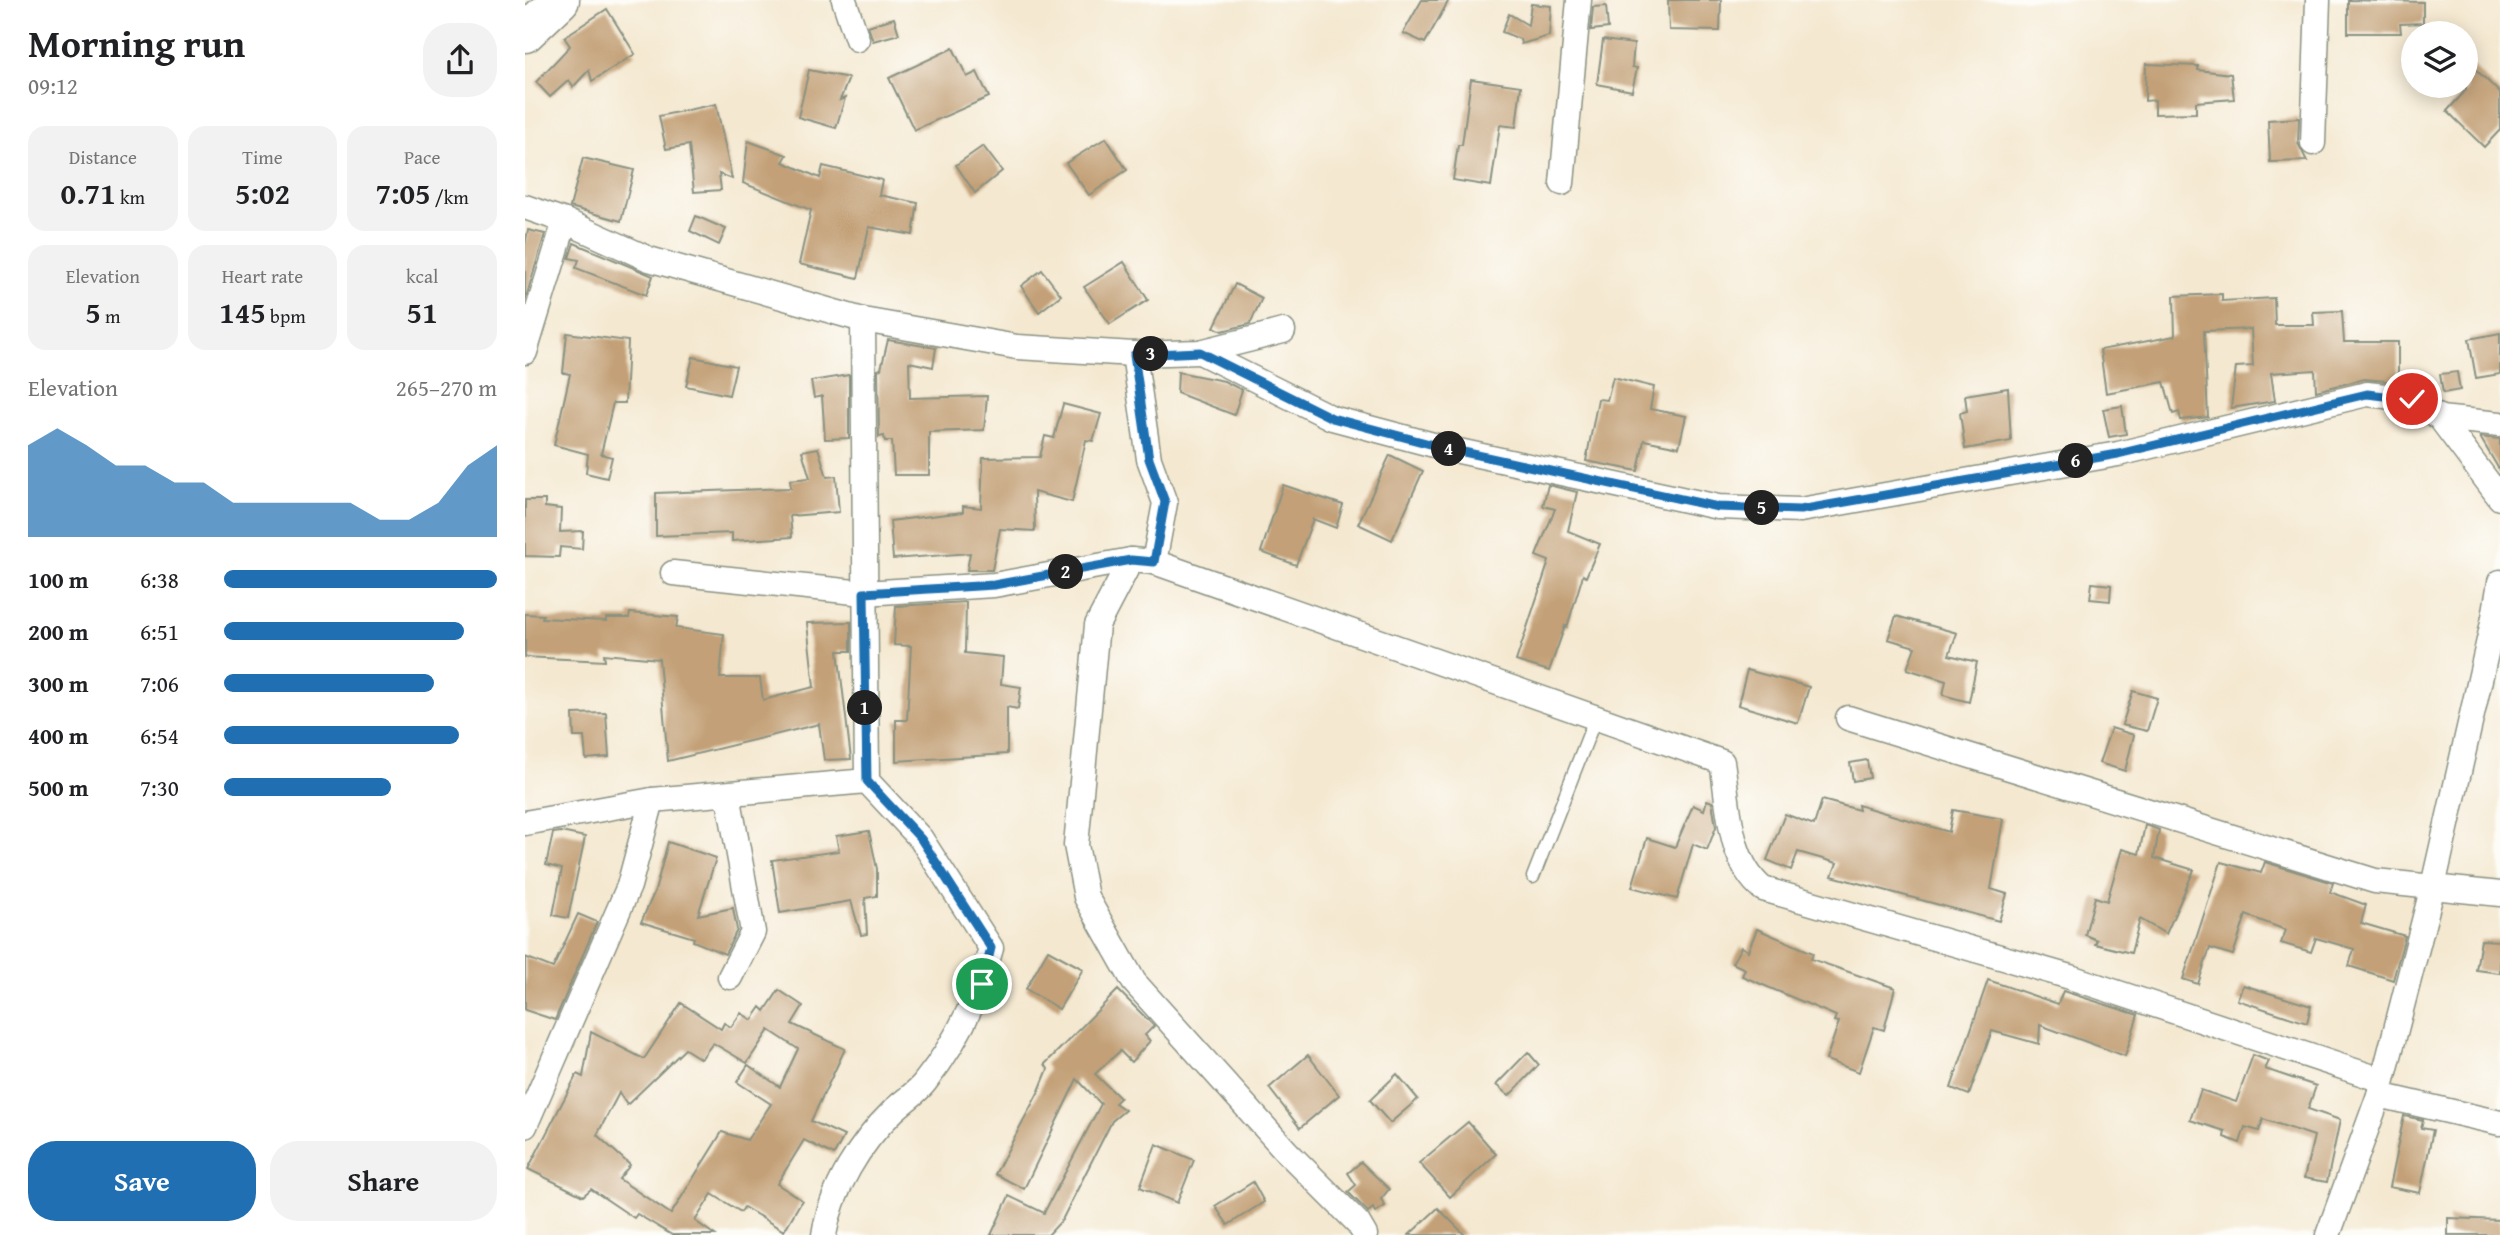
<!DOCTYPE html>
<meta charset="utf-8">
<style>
body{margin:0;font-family:"Gentium Book Plus",serif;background:#f2f2f2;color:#202124;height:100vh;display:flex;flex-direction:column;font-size:26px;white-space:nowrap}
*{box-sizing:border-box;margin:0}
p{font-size:23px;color:#757577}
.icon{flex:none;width:38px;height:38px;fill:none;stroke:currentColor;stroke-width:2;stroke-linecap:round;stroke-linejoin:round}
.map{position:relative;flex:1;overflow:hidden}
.side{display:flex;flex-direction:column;background:#fff;width:525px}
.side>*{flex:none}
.fabs{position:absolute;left:1876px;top:21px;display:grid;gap:14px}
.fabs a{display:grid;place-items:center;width:77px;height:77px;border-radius:50%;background:#fff;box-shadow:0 4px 18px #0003;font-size:35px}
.pin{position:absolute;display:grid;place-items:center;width:60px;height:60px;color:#fff;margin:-30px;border:4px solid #fff;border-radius:50%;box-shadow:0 2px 7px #0007}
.km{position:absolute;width:35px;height:35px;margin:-18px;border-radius:50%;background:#222;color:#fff;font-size:19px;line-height:35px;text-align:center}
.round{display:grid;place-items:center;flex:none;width:74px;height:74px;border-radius:28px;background:#f2f2f2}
.head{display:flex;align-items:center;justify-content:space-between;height:119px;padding:0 28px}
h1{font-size:38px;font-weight:600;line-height:52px}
.metrics{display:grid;grid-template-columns:repeat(3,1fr);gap:10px;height:119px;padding:7px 28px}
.metrics div{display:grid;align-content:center;border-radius:18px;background:#f2f2f2;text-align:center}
.metrics b{font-size:30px;font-weight:600}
.metrics small{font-size:19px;font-weight:400}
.metrics p{font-size:19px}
.chart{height:196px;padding:14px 28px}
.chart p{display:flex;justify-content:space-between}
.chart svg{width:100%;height:126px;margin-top:7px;fill:#1f6fb2;opacity:.7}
.cta{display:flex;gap:14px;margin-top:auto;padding:14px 28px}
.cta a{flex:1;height:80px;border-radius:28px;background:#1f6fb2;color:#fff;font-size:28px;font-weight:600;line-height:80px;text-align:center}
.cta a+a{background:#f2f2f2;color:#202124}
ul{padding:0 28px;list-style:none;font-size:23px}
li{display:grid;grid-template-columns:112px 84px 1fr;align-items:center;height:52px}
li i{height:18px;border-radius:9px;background:#1f6fb2}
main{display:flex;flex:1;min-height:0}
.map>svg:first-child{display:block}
</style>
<main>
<section class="side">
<div class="head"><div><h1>Morning run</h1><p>09:12</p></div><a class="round"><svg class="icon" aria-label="share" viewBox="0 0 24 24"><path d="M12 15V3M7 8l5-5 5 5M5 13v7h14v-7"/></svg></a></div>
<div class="metrics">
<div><p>Distance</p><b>0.71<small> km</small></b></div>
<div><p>Time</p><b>5:02</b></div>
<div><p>Pace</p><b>7:05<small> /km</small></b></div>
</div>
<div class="metrics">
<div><p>Elevation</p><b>5<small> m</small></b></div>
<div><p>Heart rate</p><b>145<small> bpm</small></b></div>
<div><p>kcal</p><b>51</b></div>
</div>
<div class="chart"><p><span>Elevation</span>265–270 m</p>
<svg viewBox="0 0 160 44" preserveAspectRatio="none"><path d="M0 44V12L10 6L20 12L30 19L40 19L50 25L60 25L70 32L80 32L90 32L100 32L110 32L120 38L130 38L140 32L150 19L160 12V44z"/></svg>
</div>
<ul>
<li><b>100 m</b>6:38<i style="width:100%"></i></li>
<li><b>200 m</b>6:51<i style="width:88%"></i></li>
<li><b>300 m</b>7:06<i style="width:77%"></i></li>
<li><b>400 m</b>6:54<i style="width:86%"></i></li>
<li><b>500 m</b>7:30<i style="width:61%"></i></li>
</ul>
<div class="cta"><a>Save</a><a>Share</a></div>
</section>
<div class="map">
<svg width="1975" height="1235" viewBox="0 0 1975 1235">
<rect width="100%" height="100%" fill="#fdfcf7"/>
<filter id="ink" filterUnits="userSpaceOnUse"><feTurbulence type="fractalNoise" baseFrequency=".0143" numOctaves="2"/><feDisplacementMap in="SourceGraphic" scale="14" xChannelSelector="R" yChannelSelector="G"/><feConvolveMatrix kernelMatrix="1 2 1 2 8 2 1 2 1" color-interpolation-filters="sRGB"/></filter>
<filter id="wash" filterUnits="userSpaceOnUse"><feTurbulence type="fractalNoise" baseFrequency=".00686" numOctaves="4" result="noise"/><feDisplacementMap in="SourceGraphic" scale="28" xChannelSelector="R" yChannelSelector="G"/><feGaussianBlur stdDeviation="1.57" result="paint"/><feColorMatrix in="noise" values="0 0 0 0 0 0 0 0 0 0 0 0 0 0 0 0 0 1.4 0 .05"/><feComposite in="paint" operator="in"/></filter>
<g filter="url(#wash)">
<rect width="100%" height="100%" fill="#f4e8d0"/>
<g id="blocks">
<g fill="#c3a077" fill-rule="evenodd">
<path d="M 897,0 L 924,0 L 900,43 L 878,33 Z"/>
<path d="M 1143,0 L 1196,0 L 1195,31 L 1144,30 Z"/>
<path d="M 1823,0 L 1898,2 L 1898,23 L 1875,24 L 1876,33 L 1823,33 Z"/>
<path d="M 1006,4 L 1026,6 L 1024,36 L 996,44 L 995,39 L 977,32 L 984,14 L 1003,25 Z"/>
<path d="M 1081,6 L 1083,28 L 1066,30 L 1068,7 Z"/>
<path d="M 82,9 L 110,54 L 67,81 L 64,70 L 48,87 L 44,80 L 25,97 L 11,82 L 45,46 L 39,37 Z"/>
<path d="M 369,18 L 374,34 L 348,41 L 343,26 Z"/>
<path d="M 1078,40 L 1109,44 L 1107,67 L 1112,68 L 1107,91 L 1072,84 Z"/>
<path d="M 428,48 L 442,77 L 452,72 L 464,97 L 389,130 L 364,78 Z"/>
<path d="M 1941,60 L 1975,93 L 1975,130 L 1959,147 L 1922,111 L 1941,90 Z"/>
<path d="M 1621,64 L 1673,66 L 1673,70 L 1706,74 L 1709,99 L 1671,102 L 1671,113 L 1630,114 L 1630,100 L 1620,101 Z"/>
<path d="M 284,70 L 324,78 L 315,100 L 320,98 L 311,128 L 273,117 Z"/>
<path d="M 946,79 L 996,86 L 991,127 L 975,125 L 966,186 L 928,180 L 933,145 L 937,145 Z"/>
<path d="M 191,104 L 207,179 L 194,174 L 196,190 L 169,192 L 164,145 L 141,149 L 134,116 Z"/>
<path d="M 1774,118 L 1773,143 L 1782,161 L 1745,162 L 1743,120 Z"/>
<path d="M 581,138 L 602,170 L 564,195 L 541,163 Z"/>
<path d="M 223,141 L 262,155 L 258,162 L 295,178 L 298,166 L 357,180 L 354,195 L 393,203 L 388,235 L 344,227 L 333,278 L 274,264 L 286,210 L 218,183 Z"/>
<path d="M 458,146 L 477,171 L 450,193 L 431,165 Z"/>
<path d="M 58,158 L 109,170 L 96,221 L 45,207 Z"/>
<path d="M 171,216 L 201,229 L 194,245 L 165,231 Z"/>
<path d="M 3,230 L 20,234 L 0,301 L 0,245 Z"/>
<path d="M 49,243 L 128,276 L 121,295 L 51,268 L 54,260 L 44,258 Z"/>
<path d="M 599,262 L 623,300 L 585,324 L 559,287 Z"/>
<path d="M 517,270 L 536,295 L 514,312 L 496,286 Z"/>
<path d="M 710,284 L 737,298 L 725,324 L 697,331 L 689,327 Z"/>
<path d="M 1697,294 L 1697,301 L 1749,298 L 1750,325 L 1789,325 L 1788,312 L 1817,311 L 1819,342 L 1873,342 L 1873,382 L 1839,379 L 1791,391 L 1790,370 L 1746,373 L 1750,401 L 1706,408 L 1711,367 L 1728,366 L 1726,329 L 1679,331 L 1683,417 L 1656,420 L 1654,412 L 1648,414 L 1639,382 L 1581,393 L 1575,350 L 1650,336 L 1649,296 Z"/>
<path d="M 42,333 L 103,341 L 100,403 L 88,403 L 76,454 L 87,457 L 82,478 L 61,473 L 63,454 L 29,445 L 45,374 L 38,373 Z"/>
<path d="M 1975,333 L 1975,374 L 1951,378 L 1944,339 Z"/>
<path d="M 363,340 L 411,348 L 408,367 L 384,362 L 385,398 L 462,396 L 459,430 L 404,432 L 404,475 L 369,475 L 367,441 L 360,441 L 359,436 L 354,437 L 353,370 L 356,369 Z"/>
<path d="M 168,357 L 211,366 L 204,395 L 161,386 Z"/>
<path d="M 653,372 L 699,381 L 717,390 L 709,415 L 652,393 Z"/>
<path d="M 1932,372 L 1935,390 L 1918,393 L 1915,374 Z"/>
<path d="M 324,375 L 324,438 L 300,439 L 297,396 L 289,398 L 286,381 Z"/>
<path d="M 1088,377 L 1129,387 L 1125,409 L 1161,416 L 1154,447 L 1119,440 L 1113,471 L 1061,461 L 1073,399 L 1082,400 Z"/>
<path d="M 1483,388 L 1486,441 L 1440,449 L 1435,413 L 1442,411 L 1440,395 Z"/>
<path d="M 538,404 L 576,414 L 568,441 L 561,440 L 547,502 L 509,492 L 510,531 L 475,529 L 467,570 L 442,570 L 445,553 L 368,559 L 365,521 L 438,512 L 438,506 L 456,508 L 458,458 L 515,457 L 520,436 L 529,438 Z"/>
<path d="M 1597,406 L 1601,434 L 1584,437 L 1578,409 Z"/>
<path d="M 1955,437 L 1975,439 L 1975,471 Z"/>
<path d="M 293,448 L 302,477 L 311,476 L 314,512 L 265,516 L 267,537 L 207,541 L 207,533 L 131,536 L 131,493 L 266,488 L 265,480 L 285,478 L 277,451 Z"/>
<path d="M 865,455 L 898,471 L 867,540 L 833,524 Z"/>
<path d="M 758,485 L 818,505 L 811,528 L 788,519 L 771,565 L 736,552 Z"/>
<path d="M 1023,485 L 1052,492 L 1043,531 L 1075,544 L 1061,577 L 1058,575 L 1042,627 L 1040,626 L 1024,671 L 991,661 L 1024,561 L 1011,556 L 1030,509 L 1018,506 Z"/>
<path d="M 0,500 L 20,500 L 20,507 L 36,509 L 35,532 L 58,531 L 57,549 L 35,547 L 34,557 L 0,556 Z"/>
<path d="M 1567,583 L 1586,585 L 1585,601 L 1565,599 Z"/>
<path d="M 441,602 L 440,653 L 478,657 L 476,684 L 496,687 L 493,709 L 482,707 L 482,754 L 371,761 L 371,720 L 382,720 L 386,646 L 369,645 L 371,606 Z"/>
<path d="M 105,613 L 153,617 L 151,628 L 199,634 L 195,678 L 235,678 L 238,700 L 289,687 L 282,623 L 326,622 L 326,651 L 313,651 L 326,759 L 299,760 L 294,724 L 143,761 L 134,659 L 79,654 L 80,661 L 0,657 L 0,614 L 18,615 L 17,618 L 81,621 L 81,618 L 104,618 Z"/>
<path d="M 1371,616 L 1432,633 L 1424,655 L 1452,662 L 1444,702 L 1418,695 L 1421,681 L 1382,669 L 1390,647 L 1363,639 Z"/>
<path d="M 1222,670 L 1284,687 L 1273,723 L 1213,705 Z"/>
<path d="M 1608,691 L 1632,698 L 1622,731 L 1597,725 Z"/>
<path d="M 81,713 L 84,757 L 61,759 L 59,737 L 49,737 L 48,714 Z"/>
<path d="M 1586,728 L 1609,735 L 1600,771 L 1574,763 Z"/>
<path d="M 1342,760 L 1345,778 L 1328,781 L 1325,763 Z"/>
<path d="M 1182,800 L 1187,802 L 1191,827 L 1182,850 L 1168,844 L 1152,899 L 1107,887 L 1122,838 L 1150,847 L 1168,805 L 1179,810 Z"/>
<path d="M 1297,800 L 1334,810 L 1333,805 L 1424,832 L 1428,810 L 1478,819 L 1466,889 L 1482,894 L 1474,921 L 1307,876 L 1312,863 L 1273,852 L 1266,870 L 1242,860 L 1260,814 L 1289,825 Z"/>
<path d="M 1620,825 L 1634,830 L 1629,858 L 1669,870 L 1641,934 L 1615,919 L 1606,953 L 1570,944 L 1572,940 L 1560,935 L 1570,897 L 1582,901 L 1597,849 L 1614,854 Z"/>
<path d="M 344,831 L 352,869 L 352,896 L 340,898 L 342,934 L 336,935 L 326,901 L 255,913 L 247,860 L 314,851 L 311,836 Z"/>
<path d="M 36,832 L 60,837 L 43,918 L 28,915 L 37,869 L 21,865 L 28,833 Z"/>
<path d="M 143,842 L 191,858 L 173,915 L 208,908 L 212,930 L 200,954 L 168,941 L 169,938 L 116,922 L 130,891 Z"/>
<path d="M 1696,862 L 1736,873 L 1740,862 L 1808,883 L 1805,892 L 1841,905 L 1836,923 L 1880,936 L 1868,980 L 1824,966 L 1829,949 L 1791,938 L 1786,952 L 1756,943 L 1761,930 L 1721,915 L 1708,955 L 1685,948 L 1673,984 L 1658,979 Z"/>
<path d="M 53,914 L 72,922 L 30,1020 L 0,1010 L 0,957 L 28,968 Z"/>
<path d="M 1232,929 L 1288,953 L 1286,959 L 1370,988 L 1359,1030 L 1349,1027 L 1334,1072 L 1301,1060 L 1314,1022 L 1309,1021 L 1311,1016 L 1217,976 L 1220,969 L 1207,963 L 1216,947 L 1223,951 Z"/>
<path d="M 1956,940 L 1975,941 L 1975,973 L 1951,970 Z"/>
<path d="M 523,950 L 558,969 L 534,1009 L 501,989 Z"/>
<path d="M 1463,980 L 1533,1004 L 1538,991 L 1613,1015 L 1600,1056 L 1515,1025 L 1514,1044 L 1467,1031 L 1444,1095 L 1426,1088 Z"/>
<path d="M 1718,985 L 1786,1006 L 1782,1023 L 1712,1000 Z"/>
<path d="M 254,990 L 278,1006 L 267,1024 L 320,1049 L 286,1121 L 319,1136 L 309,1155 L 279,1140 L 252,1184 L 277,1200 L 259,1231 L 219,1207 L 216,1212 L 187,1194 L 170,1221 L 190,1235 L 147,1235 L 112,1214 L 109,1218 L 66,1189 L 58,1196 L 3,1169 L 52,1074 L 58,1077 L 66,1032 L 119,1059 L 156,1003 L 196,1029 L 199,1023 L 206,1027 L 216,1013 L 227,1020 L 236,1007 L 240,1011 ZM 244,1030 L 273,1049 L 255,1087 L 223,1065 L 212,1082 L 246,1104 L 222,1140 L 197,1132 L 146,1214 L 94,1179 L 105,1165 L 72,1135 L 94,1093 L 102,1105 L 160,1049 L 176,1059 L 188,1043 L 222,1063 Z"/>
<path d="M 593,990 L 629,1026 L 620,1035 L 625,1041 L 606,1062 L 595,1051 L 570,1074 L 595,1098 L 590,1103 L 600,1110 L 587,1121 L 537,1220 L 523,1235 L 466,1235 L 484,1196 L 519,1213 L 576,1104 L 552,1079 L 499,1189 L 470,1174 L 514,1091 L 523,1069 L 520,1064 Z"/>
<path d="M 1003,1052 L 1014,1065 L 984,1096 L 971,1085 Z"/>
<path d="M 783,1055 L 814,1095 L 775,1128 L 744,1088 Z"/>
<path d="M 1728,1055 L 1744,1061 L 1740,1069 L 1791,1086 L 1783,1109 L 1815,1120 L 1802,1182 L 1779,1178 L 1789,1136 L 1738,1119 L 1734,1131 L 1720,1127 L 1715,1143 L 1699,1137 L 1700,1131 L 1665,1120 L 1676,1090 L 1711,1102 Z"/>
<path d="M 872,1074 L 893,1099 L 865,1123 L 845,1100 Z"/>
<path d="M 1879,1116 L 1898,1120 L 1896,1128 L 1908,1130 L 1895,1193 L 1864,1187 Z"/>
<path d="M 943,1122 L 971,1154 L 925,1197 L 894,1163 Z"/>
<path d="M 631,1144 L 669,1160 L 652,1203 L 615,1187 Z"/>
<path d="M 836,1162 L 864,1189 L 856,1199 L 860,1206 L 850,1212 L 848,1208 L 843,1212 L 823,1192 L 831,1185 L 823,1173 Z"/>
<path d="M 728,1182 L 739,1202 L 703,1225 L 690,1206 Z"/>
<path d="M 913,1208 L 940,1235 L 884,1235 Z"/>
<path d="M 1923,1218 L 1975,1220 L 1975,1235 L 1923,1235 Z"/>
</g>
</g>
</g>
<g filter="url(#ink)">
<use href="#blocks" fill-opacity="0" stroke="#8a9282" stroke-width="2"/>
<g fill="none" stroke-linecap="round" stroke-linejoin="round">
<defs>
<path id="lane" d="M 1008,877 L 1070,719"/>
<g id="street">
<path d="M 319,0 L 332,39"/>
<path d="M 1788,143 L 1793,0"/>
<path d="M 1037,183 L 1054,0"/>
<path d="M 0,207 L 40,221 L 124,259 L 338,320 L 492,347 L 609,354 L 675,352 L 758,331"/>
<path d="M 0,352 L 40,221"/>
<path d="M 675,352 L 807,418 L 920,448 L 1193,507 L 1275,510 L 1593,454 L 1842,394 L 1887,399 L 1915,418 L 1975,498"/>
<path d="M 609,354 L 624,459 L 640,503 L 629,562"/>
<path d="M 1915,418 L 1975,424"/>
<path d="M 148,573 L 339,593 L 469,585 L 606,560"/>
<path d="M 1975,582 L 1969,618 L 1975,625"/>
<path d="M 1323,718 L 1850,881 L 1975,894"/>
<path d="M 203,794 L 228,932 L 205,977"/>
<path d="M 0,823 L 127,800 L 342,781"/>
<path d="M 1854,1095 L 1975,1123"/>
<path d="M 0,1126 L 104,886 L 127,800"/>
<path d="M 299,1235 C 306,1189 336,1142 368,1111 C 378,1101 392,1093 400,1082 C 431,1043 454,996 466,948 L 396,839 L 342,781 L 338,320"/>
<path d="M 840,1235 L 833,1223 L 762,1152 L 609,982 L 561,897 L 551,845 L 572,625 L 606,560 L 629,562 L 1197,762 C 1204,804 1203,861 1238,889 L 1545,977 L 1857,1080"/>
<path d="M 1803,1235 L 1854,1095 L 1908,886 L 1969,618"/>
</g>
<path id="highway" d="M 0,33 L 35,0"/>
</defs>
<use href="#lane" stroke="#8a9282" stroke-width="15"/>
<use href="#street" stroke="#8a9282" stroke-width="27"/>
<use href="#highway" stroke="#8a9282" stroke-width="41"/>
<use href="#lane" stroke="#fff" stroke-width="12"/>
<use href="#street" stroke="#fff" stroke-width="24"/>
<use href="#highway" stroke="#fff" stroke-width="38"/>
</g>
</g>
<g fill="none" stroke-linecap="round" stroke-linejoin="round" filter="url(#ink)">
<defs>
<path id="route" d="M 457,984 L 466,948 L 396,839 L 342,781 L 339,593 L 469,585 L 606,560 L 629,562 L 640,502 L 624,459 L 609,355 L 675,352 L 807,418 L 920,448 L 1193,507 L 1275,510 L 1593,454 L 1842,394 L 1887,399"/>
</defs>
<use href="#route" stroke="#fff" stroke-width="14"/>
<use href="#route" stroke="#1f6fb2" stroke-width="9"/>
</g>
</svg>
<div class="fabs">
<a><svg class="icon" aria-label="layers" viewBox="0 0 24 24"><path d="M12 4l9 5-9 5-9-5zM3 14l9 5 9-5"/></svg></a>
</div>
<div class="pin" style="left:457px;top:984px;background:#1e9e55"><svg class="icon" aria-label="arrive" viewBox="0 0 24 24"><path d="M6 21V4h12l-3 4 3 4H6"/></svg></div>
<div class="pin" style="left:1887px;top:399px;background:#d93025"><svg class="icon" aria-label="check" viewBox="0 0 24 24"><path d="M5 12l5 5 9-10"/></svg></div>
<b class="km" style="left:340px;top:708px">1</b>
<b class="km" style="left:541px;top:572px">2</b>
<b class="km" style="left:626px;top:354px">3</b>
<b class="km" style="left:924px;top:449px">4</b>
<b class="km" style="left:1237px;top:508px">5</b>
<b class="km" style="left:1551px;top:461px">6</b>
</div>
</main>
